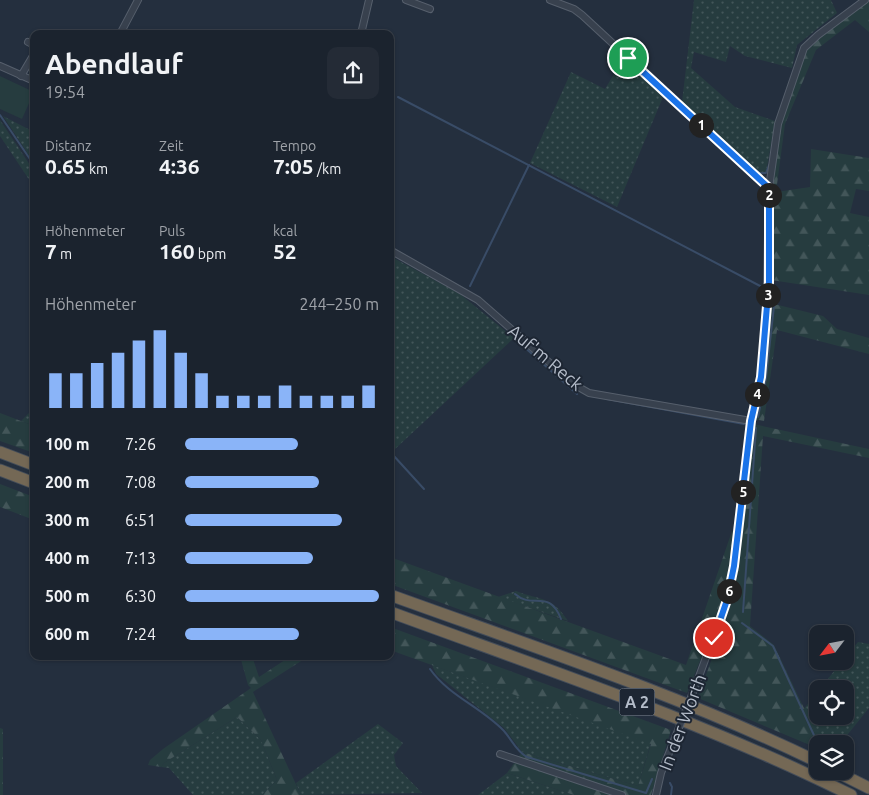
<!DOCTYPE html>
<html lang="de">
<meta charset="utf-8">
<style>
body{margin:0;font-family:Ubuntu,sans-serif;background:#242b36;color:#f1f3f6;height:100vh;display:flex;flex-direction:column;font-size:19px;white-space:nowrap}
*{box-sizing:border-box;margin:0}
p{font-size:16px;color:#a0a4aa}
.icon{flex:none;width:28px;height:28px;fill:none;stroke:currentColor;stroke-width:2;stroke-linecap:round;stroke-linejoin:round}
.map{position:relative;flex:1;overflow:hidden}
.details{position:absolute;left:30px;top:30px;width:364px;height:630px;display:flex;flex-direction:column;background:#1b232e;border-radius:10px;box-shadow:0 1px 4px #0004,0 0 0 1px #39404a}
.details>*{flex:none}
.needle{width:32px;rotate:238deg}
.buttons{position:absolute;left:809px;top:625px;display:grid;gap:10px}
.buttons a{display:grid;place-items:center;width:45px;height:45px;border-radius:10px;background:#1b232e;box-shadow:0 1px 4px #0004,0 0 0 1px #39404a;font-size:25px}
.pin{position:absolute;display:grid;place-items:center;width:42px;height:42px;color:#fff;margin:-21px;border:2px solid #fff;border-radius:50%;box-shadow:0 1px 5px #0007}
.km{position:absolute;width:25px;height:25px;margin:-12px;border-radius:50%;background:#222;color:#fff;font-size:14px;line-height:25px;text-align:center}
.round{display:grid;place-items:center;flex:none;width:52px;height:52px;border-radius:10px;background:#242b36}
.summary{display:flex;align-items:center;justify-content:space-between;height:85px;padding:0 15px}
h1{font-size:28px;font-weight:700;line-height:38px}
.figures{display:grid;grid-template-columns:repeat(3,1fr);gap:8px;height:85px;padding:5px 15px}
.figures div{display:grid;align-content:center}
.figures b{font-size:21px;font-weight:700}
.figures small{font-size:14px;font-weight:400}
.figures p{font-size:14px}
.chart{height:140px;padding:10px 15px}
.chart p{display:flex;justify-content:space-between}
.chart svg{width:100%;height:90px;margin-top:5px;stroke:#8ab4f8;stroke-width:6}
ul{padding:0 15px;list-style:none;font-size:16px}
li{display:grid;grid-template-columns:80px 60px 1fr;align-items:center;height:38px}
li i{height:12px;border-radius:6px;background:#8ab4f8}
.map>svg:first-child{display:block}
</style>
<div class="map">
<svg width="869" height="795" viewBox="0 0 869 795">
<defs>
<pattern id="grass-dots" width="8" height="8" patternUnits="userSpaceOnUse" patternTransform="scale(1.25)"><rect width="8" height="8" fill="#263c3f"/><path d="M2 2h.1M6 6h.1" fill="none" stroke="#435659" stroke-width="1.8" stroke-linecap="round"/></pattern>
<pattern id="forest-firs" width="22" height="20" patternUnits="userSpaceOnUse" patternTransform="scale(1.25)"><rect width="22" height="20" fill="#263c3f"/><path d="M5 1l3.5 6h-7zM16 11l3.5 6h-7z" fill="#435659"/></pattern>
</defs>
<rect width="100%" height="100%" fill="#242f3e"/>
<g fill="url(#grass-dots)">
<path d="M 694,0 L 831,0 L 837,13 L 797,45 L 792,68 L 745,56 L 730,46 L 726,62 L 694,52 L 691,68 L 735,107 L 775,121 L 766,173 L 759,173 L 682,102 Z"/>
<path d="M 623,59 L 663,97 L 617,207 L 530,163 L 571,72 L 605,89 Z"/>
<path d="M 3,116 L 34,132 L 34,163 Z"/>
<path d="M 0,120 L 34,171 L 34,187 L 0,136 Z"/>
<path d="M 390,256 L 460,294 L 514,338 L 394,450 L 390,445 Z"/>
<path d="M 34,408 L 34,426 L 21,421 Z"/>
<path d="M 516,591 C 542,601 552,596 568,621 L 498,597 Z"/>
<path d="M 858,642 L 869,644 L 869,708 L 840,744 L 821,744 L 803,710 L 817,692 L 818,716 L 845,716 L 845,689 L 820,689 L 842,661 L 845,661 L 845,658 Z"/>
<path d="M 432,665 L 651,743 L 638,786 L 522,752 L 504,728 L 436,674 Z"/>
<path d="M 237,717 L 261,740 L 277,780 L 262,795 L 193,795 L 169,768 L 161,767 L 164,763 Z"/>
<path d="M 378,724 L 403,743 L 394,755 L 396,766 L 422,793 L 301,795 L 296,783 Z"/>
<path d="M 507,773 L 574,795 L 478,795 Z"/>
</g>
<g fill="url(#forest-firs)">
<path d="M 869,0 L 869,32 L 855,20 L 816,50 L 785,124 L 776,192 L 810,187 L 811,149 L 869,158 L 869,191 L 856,189 L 850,213 L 869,217 L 869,295 L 771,280 L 772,192 L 780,124 L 806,49 L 819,36 Z"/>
<path d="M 770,303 L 823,316 L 837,329 L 869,338 L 869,354 L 777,330 L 764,421 L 754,419 L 768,329 Z"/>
<path d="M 0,413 L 34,426 L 34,453 L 0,441 Z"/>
<path d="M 753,424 L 869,449 L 869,458 L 763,436 L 750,626 L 774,645 L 821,744 L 818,744 L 817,748 L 698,698 L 732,601 L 738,566 Z"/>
<path d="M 0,484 L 34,497 L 34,520 L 0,507 Z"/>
<path d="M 732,531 L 736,531 L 725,599 L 687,693 L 390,584 L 390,557 L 686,665 Z"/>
<path d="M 390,627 L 671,730 L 651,795 L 574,795 L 507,773 L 522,752 L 638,786 L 651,744 L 390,650 Z"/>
<path d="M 240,656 L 252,656 L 259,677 L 291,656 L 309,656 L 253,692 L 301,795 L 262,795 L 277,780 L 261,740 L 237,717 L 164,763 L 161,767 L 148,765 L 150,760 L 163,749 L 251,688 L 248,685 Z"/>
<path d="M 0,728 L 3,729 L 3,795 L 0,795 Z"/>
</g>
<path fill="#263c3f" d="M 0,76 L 34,92 L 22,119 L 0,109 Z"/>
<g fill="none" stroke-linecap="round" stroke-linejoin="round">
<g stroke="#394c67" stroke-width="2">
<path d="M 659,82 L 759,173 L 766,173 L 769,165"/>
<path d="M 390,93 L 391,93"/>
<path d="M 398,97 L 764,288 L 764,290"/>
<path d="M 0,115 L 34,165"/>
<path d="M 470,286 L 529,165"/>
<path d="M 522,345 L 577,394"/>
<path d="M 761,346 L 764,295"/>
<path d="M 607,399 L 744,424"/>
<path d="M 758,417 L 766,378 L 774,306"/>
<path d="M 393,455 L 424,489"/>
<path d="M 515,594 C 533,610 549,588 561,619"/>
<path d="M 743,612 L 756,428"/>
<path d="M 742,623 L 773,646 L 818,744"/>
<path d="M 430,669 C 449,696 481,707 504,731 C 512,740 516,751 527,757 L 646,793 L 652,779"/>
<path d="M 670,783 L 672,787 L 671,795"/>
</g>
<defs>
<g id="street">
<path d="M 406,0 L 430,9"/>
<path d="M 550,0 L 574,9 L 582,15 L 769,188"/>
<path d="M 120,34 L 138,0"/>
<path d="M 361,34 L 369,0"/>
<path d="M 28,42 L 34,45"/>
<path d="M 0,66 L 34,81"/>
<path d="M 21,76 L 34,54"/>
<path d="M 390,250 L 478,300 L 575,385 L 589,393 L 751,421"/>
<path d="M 697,682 L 727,600 L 734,566 L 751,421 L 761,377 L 766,328 L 769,188 L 778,124 L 804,48 L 818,35 L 865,0"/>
<path d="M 500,754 L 622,795"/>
<path d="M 656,795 L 661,773 L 673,743"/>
</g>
<g id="highway">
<path d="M 0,452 L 34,465"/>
<path d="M 0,470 L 34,483"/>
<path d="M 390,595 C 534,647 680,695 818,762"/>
<path d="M 390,612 C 545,669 702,721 851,795"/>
<path d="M 835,771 L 869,788"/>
</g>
</defs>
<use href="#street" stroke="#565f6c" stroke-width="8"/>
<use href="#highway" stroke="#434c59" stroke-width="13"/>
<use href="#street" stroke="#38414e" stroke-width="6"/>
<use href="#highway" stroke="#746855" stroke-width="11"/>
<defs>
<path id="street-bridge" d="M 673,743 L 697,682"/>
</defs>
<use href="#street-bridge" stroke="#565f6c" stroke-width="8" stroke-linecap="butt"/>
<use href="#street-bridge" stroke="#38414e" stroke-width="6"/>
</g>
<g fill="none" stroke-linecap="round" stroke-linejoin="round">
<defs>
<path id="route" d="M 628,58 L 769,188 L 769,282 L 761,377 L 751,421 L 734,566 L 727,600 L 714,638"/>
</defs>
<use href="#route" stroke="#fff" stroke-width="10"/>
<use href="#route" stroke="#1a73e8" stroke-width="6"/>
</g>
<g text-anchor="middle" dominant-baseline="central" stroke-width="4" stroke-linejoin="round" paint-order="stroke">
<rect fill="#1d2633" stroke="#878f9c" stroke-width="1" x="619.5" y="688.5" width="35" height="27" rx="4"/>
<g font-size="16" font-weight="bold" fill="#b4bcc9">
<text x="637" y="702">A 2</text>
</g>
<g font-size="18" fill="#b4bcc9" stroke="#1d2633">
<text transform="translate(546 357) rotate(40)">Auf'm Reck</text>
<text transform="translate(682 722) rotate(-69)">In der Worth</text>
</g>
</g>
</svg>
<div class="buttons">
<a><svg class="needle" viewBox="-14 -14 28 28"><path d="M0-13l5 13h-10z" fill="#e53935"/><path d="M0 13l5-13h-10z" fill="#a0a4aa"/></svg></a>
<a><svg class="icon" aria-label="locate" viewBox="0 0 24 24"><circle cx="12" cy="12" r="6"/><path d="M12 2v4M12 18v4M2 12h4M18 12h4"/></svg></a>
<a><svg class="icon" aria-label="layers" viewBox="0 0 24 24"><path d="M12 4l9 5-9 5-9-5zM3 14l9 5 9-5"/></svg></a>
</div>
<div class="pin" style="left:628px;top:58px;background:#1e9e55"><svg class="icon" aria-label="arrive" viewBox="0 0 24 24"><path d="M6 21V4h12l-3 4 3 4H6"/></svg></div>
<div class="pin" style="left:714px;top:638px;background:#d93025"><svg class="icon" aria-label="check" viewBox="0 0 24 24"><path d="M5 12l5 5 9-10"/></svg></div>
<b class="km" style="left:701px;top:125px">1</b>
<b class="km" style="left:769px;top:195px">2</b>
<b class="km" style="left:768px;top:295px">3</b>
<b class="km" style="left:757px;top:394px">4</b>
<b class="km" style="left:743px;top:492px">5</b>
<b class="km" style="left:729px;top:591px">6</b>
<section class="details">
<div class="summary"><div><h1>Abendlauf</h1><p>19:54</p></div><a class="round"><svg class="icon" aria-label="share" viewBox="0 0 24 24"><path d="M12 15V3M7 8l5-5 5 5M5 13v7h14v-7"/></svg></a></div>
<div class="figures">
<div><p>Distanz</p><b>0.65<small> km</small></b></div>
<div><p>Zeit</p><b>4:36</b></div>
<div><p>Tempo</p><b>7:05<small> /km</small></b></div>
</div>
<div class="figures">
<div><p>Höhenmeter</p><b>7<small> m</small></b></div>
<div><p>Puls</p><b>160<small> bpm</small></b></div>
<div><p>kcal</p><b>52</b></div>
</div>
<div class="chart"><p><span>Höhenmeter</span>244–250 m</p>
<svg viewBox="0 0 160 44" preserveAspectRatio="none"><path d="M5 44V27M15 44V27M25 44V22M35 44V17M45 44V11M55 44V6M65 44V17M75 44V27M85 44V38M95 44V38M105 44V38M115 44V33M125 44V38M135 44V38M145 44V38M155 44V33"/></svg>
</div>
<ul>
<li><b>100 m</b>7:26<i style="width:58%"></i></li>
<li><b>200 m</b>7:08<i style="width:69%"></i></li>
<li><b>300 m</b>6:51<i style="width:81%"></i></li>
<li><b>400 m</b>7:13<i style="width:66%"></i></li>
<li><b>500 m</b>6:30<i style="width:100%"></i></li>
<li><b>600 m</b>7:24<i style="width:59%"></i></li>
</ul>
</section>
</div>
